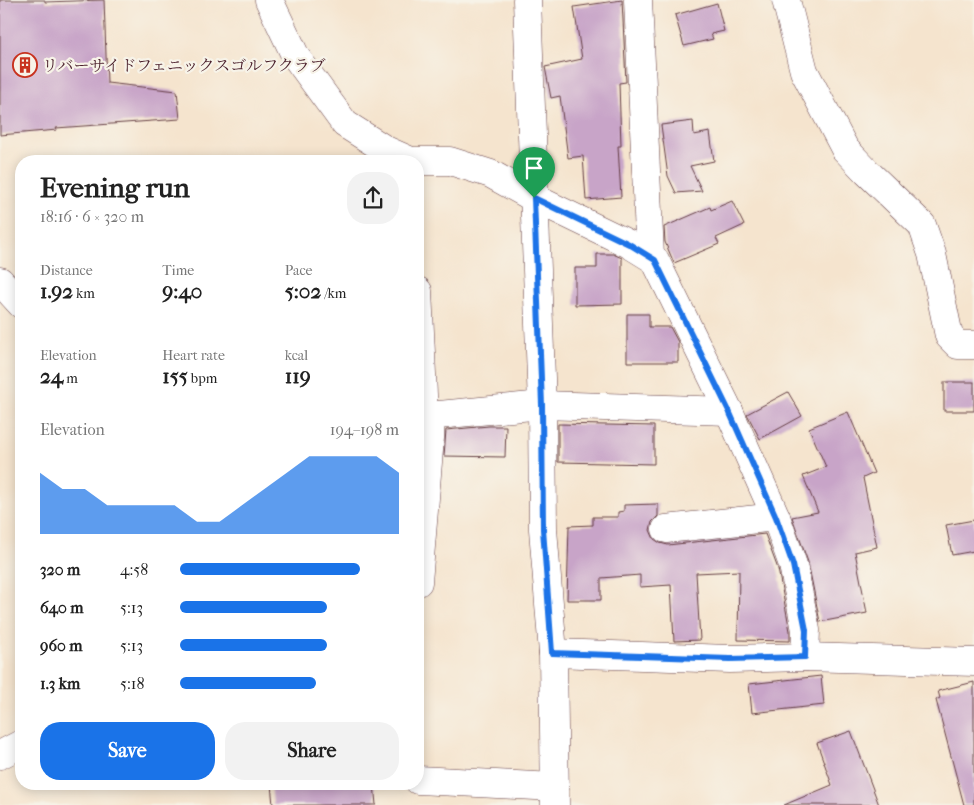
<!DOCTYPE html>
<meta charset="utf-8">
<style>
body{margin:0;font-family:"IM FELL French Canon","Noto Serif JP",serif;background:#f2f2f2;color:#222;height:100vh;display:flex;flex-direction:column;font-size:19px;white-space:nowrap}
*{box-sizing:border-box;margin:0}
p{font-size:16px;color:#767676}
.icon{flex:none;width:28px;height:28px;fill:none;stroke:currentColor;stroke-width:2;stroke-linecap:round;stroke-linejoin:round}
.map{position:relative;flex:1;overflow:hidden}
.details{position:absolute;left:15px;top:155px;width:409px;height:635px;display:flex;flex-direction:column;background:#fff;border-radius:20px;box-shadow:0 2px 12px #0003}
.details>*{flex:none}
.pin{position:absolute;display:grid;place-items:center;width:42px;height:42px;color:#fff;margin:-51px -21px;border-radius:50% 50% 50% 0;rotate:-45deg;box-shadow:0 0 5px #0007}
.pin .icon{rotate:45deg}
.round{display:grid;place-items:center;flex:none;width:52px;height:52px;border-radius:20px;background:#f2f2f2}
.headline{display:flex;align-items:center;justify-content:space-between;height:85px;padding:0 25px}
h1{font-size:28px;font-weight:800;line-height:38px}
.figures{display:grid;grid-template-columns:repeat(3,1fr);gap:8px;height:85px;padding:5px 25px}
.figures div{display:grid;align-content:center}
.figures b{font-size:21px;font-weight:800}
.figures small{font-size:14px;font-weight:400}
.figures p{font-size:14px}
.chart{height:140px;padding:10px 25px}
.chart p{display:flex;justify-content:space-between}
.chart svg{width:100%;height:90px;margin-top:5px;fill:#1a73e8;opacity:.7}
.cta{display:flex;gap:10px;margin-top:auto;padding:10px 25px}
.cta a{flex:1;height:58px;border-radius:20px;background:#1a73e8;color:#fff;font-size:20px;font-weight:800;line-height:58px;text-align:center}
.cta a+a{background:#f2f2f2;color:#222}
ul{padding:0 25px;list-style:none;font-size:16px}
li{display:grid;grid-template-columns:80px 60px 1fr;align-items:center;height:38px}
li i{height:12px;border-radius:6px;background:#1a73e8}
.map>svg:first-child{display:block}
</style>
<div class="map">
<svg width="974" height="805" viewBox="0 0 974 805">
<rect width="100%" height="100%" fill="#f7f3e8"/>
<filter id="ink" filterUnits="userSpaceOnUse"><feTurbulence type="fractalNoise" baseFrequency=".02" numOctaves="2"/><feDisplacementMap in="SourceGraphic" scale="10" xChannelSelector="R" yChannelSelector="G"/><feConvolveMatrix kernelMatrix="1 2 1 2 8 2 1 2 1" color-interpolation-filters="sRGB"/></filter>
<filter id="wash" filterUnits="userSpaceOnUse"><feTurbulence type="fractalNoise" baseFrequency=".0096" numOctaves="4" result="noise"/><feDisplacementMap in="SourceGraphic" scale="20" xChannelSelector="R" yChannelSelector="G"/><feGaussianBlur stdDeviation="1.12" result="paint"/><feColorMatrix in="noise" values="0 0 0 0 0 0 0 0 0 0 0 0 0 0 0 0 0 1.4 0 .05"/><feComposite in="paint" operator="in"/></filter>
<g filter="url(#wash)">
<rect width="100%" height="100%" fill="#f5e4ce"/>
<g id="blocks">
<g fill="#c8a4c8">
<path d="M 0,0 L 45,0 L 45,2 L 104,0 L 107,83 L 177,91 L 180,119 L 56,128 L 57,130 L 0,135 Z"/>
<path d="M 622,0 L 626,82 L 619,83 L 621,146 L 618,146 L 621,197 L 586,200 L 583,156 L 568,158 L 560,96 L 551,98 L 545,67 L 582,59 L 574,7 Z"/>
<path d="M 717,3 L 724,31 L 711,34 L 713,39 L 684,46 L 675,15 Z"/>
<path d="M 693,121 L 694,135 L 710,132 L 714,161 L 690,166 L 702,191 L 676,193 L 668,176 L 661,125 Z"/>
<path d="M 732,201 L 744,225 L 716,238 L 719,244 L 674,263 L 665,242 L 664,227 L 710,207 L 711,210 Z"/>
<path d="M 597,254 L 613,254 L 622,258 L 622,304 L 575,305 L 575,268 L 597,268 Z"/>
<path d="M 627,314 L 649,314 L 649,327 L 670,327 L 678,342 L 678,362 L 627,362 Z"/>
<rect x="944" y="382" width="30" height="29"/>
<path d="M 788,392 L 802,416 L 760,439 L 747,414 Z"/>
<path d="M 848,412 L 874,473 L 863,478 L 877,547 L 855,552 L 867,613 L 820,622 L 808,562 L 792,517 L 818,512 L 803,476 L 826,467 L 809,428 Z"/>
<path d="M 558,424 L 654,426 L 654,464 L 558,462 Z"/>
<path d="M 489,426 L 506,426 L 505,457 L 444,456 L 446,430 Z"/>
<path d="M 658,504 L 658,516 L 652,522 L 650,530 L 654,539 L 660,543 L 668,545 L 765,534 L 778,569 L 790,631 L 790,641 L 738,640 L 739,571 L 696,573 L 700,640 L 674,641 L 671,585 L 640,587 L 640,575 L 601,578 L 601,600 L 567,600 L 569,526 L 593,525 L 593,517 L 618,517 L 618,512 L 624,511 L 624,505 Z"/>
<path d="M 974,520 L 974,551 L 952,555 L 946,525 Z"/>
<path d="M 821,676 L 824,705 L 752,713 L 749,684 Z"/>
<path d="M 974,682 L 974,805 L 964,805 L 936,700 L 940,698 L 938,691 Z"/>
<path d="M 851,731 L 879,805 L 784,805 L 832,785 L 817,743 Z"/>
<path d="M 271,784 L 374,784 L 376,805 L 273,805 Z"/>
</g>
</g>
</g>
<g filter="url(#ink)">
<use href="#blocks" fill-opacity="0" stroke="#643d43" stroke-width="1"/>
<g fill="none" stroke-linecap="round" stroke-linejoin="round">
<defs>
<g id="minor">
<path d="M 269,0 L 296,57 L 345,124 L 386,150 L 411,161 L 450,161 L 491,174 L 534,198 L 629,244 L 655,260 L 729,411 L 776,517 L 793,565 L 806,630 L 805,657"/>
<path d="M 527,0 L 542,405 L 543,529 L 553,653 L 555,805"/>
<path d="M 638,0 L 650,256"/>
<path d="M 786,0 L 804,71 L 845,149 L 867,172 L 922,225 L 932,254 L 949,336 L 958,345 L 974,345"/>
<path d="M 0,281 L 21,304"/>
<path d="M 418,291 L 424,416"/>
<path d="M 418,417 L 542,405 L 729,411"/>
<path d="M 666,529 L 776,517"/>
<path d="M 418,582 L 430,438 L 430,415"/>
<path d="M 553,653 L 730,659 L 805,657 L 974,662"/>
<path d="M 0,755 L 21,744"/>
<path d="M 418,780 L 555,787"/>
</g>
</defs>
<use href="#minor" stroke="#643d43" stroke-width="29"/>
<use href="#minor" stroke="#fff" stroke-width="28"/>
</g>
</g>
<g fill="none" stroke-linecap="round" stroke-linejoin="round" filter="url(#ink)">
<defs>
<path id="route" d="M 534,198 L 629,244 L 655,260 L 729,411 L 776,517 L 793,565 L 806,630 L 805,657 L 730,659 L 552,653 L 543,529 L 542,405 Z"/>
</defs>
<use href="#route" stroke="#fff" stroke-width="10"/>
<use href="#route" stroke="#1a73e8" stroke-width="6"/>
</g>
<defs>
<symbol id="building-ring" viewBox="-11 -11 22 22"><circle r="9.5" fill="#f7f3e8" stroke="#c8321e" stroke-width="1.5"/><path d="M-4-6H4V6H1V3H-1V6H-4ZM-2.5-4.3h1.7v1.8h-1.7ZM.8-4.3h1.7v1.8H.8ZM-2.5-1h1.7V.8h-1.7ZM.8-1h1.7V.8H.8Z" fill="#c8321e"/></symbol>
</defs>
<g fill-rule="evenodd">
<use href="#building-ring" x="11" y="51" width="28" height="28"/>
</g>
<g text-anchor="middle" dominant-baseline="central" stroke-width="4.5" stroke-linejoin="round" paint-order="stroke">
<g font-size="16" fill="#4a1f2b" stroke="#f7f3e8" text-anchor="start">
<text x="42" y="65">リバーサイドフェニックスゴルフクラブ</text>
</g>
</g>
</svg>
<div class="pin" style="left:534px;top:198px;background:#1e9e55"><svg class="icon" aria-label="arrive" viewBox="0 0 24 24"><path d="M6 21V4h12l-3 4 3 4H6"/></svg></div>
<section class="details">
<div class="headline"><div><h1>Evening run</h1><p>18:16 · 6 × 320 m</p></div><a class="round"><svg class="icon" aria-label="share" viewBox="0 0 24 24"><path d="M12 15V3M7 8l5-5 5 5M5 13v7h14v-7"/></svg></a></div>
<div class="figures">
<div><p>Distance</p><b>1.92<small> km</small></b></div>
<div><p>Time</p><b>9:40</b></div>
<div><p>Pace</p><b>5:02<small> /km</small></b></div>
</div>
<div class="figures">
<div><p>Elevation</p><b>24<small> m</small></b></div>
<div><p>Heart rate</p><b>155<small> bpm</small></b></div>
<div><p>kcal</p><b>119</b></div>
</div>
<div class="chart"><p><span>Elevation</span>194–198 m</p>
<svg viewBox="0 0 160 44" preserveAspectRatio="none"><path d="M0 44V14L10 22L20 22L30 30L40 30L50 30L60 30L70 38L80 38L90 30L100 22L110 14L120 6L130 6L140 6L150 6L160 14V44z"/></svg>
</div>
<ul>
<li><b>320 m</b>4:58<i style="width:82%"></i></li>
<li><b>640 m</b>5:13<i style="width:67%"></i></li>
<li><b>960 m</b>5:13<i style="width:67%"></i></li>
<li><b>1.3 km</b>5:18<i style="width:62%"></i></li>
</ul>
<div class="cta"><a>Save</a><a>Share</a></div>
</section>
</div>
